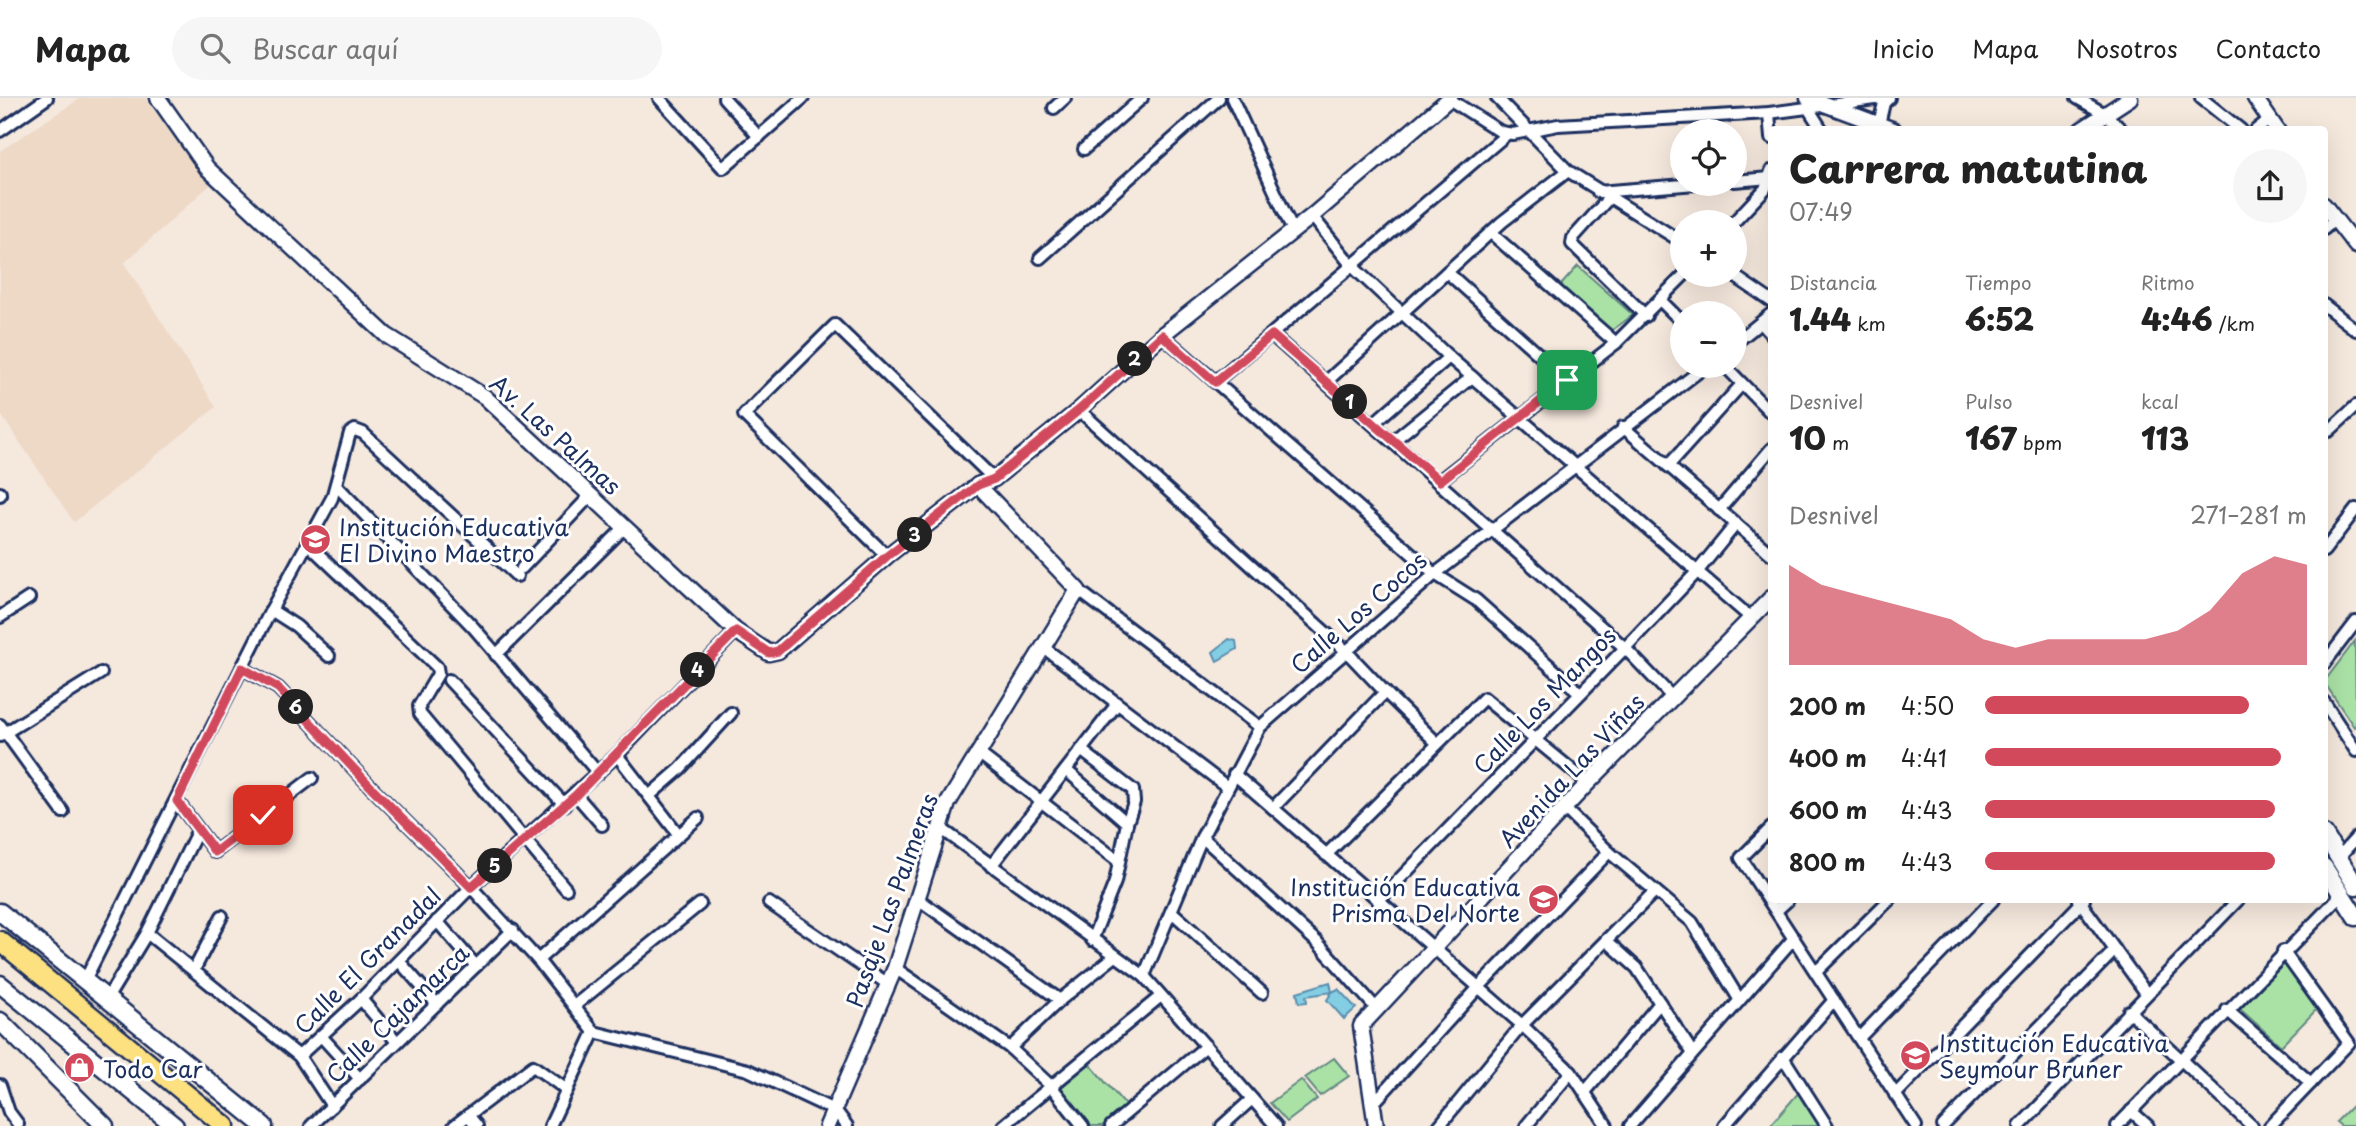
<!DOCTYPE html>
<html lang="es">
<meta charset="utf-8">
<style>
body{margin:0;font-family:"Playpen Sans",sans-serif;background:#f6f6f6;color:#222;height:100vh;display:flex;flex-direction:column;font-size:26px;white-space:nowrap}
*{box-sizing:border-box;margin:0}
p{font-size:23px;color:#767676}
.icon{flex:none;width:38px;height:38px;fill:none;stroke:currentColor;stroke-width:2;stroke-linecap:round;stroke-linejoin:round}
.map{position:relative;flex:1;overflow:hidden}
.panel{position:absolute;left:1768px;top:28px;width:560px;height:777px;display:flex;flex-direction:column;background:#fff;border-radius:7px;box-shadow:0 7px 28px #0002}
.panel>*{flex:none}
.tools{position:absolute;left:1670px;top:21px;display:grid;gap:14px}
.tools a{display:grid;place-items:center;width:77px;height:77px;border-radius:50%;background:#fff;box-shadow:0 7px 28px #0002;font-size:35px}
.pin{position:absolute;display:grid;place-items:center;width:60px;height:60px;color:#fff;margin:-30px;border-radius:14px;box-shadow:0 4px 10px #0006}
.km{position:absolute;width:35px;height:35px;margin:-18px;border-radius:50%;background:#222;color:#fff;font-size:19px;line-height:35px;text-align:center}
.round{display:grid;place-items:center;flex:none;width:74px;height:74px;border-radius:37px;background:#f6f6f6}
.summary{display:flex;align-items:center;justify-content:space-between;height:119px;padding:0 21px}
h1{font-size:38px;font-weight:800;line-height:52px}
.stats{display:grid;grid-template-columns:repeat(3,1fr);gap:10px;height:119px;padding:7px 21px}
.stats div{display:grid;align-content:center}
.stats b{font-size:30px;font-weight:800}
.stats small{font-size:19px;font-weight:400}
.stats p{font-size:19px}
.chart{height:196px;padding:14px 21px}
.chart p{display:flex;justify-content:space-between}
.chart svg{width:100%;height:126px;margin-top:7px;fill:#d1495b;opacity:.7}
ul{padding:0 21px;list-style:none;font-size:23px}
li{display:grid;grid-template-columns:112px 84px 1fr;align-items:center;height:52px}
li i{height:18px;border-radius:9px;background:#d1495b}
header{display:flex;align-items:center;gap:42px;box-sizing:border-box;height:98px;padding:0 35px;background:#fff;border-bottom:2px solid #e0e0e0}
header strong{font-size:33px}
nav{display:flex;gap:38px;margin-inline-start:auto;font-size:24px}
.search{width:490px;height:63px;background:#f6f6f6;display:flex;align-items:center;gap:18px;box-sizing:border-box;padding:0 24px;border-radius:38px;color:#767676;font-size:26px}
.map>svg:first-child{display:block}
</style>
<header>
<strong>Mapa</strong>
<div class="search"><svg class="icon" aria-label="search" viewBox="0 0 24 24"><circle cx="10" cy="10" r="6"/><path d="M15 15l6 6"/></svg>Buscar aquí</div>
<nav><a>Inicio</a><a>Mapa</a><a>Nosotros</a><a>Contacto</a></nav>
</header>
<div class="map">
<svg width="2356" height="1028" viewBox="0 0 2356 1028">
<rect width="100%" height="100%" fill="#f5e8dd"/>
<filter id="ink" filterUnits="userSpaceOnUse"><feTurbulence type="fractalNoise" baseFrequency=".0143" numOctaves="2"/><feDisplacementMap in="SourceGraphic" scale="14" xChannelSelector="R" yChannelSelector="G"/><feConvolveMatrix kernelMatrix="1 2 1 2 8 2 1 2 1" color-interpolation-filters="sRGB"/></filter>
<g filter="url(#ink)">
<path fill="#eed8c6" d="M 81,0 L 145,0 L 210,87 L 124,165 L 216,309 L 74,424 L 0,315 L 0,53 Z"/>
<g fill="#aae2a6" stroke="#628882" stroke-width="2">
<path d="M 1578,168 L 1633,217 L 1611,233 L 1561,187 Z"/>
<path d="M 2355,543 L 2356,627 L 2354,629 L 2324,584 Z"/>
<path d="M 2284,865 L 2318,910 L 2281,948 L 2240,911 Z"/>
<path d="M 1334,960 L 1349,978 L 1320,998 L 1305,980 Z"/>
<path d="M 1087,963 L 1126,1008 L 1102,1028 L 1091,1028 L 1059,987 Z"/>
<path d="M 1301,982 L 1317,1001 L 1287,1024 L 1270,1005 Z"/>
<path d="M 1800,993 L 1823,1028 L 1770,1028 Z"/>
<path d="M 2356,1004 L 2356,1028 L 2341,1028 L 2336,1024 Z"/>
</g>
<g fill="#84cee4" stroke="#5a8eae" stroke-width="2">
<path d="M 1229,541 L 1236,543 L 1237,551 L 1217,563 L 1213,554 Z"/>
<path d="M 1330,884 L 1332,894 L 1338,891 L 1356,910 L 1344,921 L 1327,902 L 1332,894 L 1306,898 L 1307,904 L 1299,905 L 1297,894 Z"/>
</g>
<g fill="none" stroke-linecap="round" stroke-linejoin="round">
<defs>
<g id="minor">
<path d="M 659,0 L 723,70 L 803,0"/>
<path d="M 724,0 L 759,39"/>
<path d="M 1232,0 L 1293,133"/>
<path d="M 1497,0 L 1568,73 L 1682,144"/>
<path d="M 2077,0 L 2105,16 L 2122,32"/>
<path d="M 2201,0 L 2241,32"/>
<path d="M 1449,1 L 1501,34 L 1513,36 L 1558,27 L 1769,15 L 1883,0"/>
<path d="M 1054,10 L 1065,0"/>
<path d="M 1808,10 L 1822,32"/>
<path d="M 1769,15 L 1771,40"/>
<path d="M 1879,26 L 1884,5 L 1889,0"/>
<path d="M 2256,32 L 2270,21"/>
<path d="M 0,33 L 47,0"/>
<path d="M 1084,51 L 1142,0"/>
<path d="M 1734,83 L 1770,80"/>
<path d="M 1598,94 L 1696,86"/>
<path d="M 1608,101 L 1573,140 L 1572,146 L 1646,218"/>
<path d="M 1312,118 L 1352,168 L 1449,259 L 1751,520"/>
<path d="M 1734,124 L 1765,91 L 1771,73"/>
<path d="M 2324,131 L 2334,122"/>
<path d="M 1491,135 L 1616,245"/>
<path d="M 1040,160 L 1219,0"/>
<path d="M 1447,174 L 1567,282"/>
<path d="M 1733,177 L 1771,203"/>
<path d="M 1660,202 L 1682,224"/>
<path d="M 2324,207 L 2356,232"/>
<path d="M 1761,225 L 1771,236"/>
<path d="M 1162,237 L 1435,476 L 1476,502 L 1580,595"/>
<path d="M 1272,237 L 1625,550 L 1672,599"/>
<path d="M 1734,246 L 1771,216"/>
<path d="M 1725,268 L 1771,315"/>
<path d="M 1327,283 L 1502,124 L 1568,73"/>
<path d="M 1215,284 L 1507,36"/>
<path d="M 1079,312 L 1345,552 L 1385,594"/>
<path d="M 1374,325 L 1449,259"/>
<path d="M 2324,327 L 2329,333 L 2356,308"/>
<path d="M 1623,329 L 1771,456"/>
<path d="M 1393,343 L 1472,279"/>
<path d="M 1668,368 L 1742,286"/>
<path d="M 1439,383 L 1616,245 L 1684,177"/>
<path d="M 337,388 L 474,530 L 598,675"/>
<path d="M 0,395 L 0,397"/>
<path d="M 1719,412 L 1771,351"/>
<path d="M 307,445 L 437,569 L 438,576 L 419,608 L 420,616 L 566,791"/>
<path d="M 2324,453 L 2356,411"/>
<path d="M 887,458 L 744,317 L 835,227 L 994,381"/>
<path d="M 522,470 L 591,397"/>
<path d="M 1078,492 L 1260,629"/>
<path d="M 271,512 L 296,528 L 329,558"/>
<path d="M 0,519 L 29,500"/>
<path d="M 1043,549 L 1226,688"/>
<path d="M 496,557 L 625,429"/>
<path d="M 2324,566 L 2356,524"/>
<path d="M 242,570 L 278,590 L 371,689 L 471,789 L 538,862 L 594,934 L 748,972 L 836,1013 L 847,1028"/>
<path d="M 449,582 L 565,707"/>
<path d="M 2324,604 L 2356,653"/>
<path d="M 0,627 L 63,714"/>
<path d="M 0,638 L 101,575"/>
<path d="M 1081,652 L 1133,692 L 1134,704 L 1127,725"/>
<path d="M 977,654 L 1117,762"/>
<path d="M 617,657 L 679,737"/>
<path d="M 1066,672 L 1127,725 L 1115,784 L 1092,842"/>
<path d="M 1234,676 L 1522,927 L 1571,974 L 1607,1028"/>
<path d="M 576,697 L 602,727"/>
<path d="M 649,698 L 680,671 L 731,615"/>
<path d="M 177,703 L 215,754 L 312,680"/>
<path d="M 1273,710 L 1385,594 L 1437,645"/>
<path d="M 1565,711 L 1609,754 L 1692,824 L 1739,901"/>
<path d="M 939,729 L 1144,878 L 1276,1028"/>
<path d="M 1771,730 L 1741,760 L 1916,1028"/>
<path d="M 1202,739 L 1317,844 L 1376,910"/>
<path d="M 1326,757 L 1484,600 L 1588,685"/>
<path d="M 2338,760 L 2356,740"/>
<path d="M 991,768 L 1117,606"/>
<path d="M 918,801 L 1060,902"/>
<path d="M 2079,802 L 2146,895"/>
<path d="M 1378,803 L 1625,550 L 1697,474 L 1736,426"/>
<path d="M 769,805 L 888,886"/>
<path d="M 1776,813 L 1788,802"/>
<path d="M 1172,814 L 1262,895"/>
<path d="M 437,823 L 476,868"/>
<path d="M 147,835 L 299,958 L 332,1008"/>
<path d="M 1606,842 L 1637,870 L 1692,954"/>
<path d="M 538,862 L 698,720"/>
<path d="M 399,863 L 437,906"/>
<path d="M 895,870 L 1010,950 L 1051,988 L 1083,1028"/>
<path d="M 194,872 L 222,818"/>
<path d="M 1816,874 L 1889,802"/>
<path d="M 1144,878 L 1202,739 L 1260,629 L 1435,476 L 1706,268"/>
<path d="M 86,880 L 271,512 L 332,400 L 350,335 L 355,332 L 363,335 L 517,478"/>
<path d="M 108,899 L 147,835 L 198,732"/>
<path d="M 361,901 L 397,944"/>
<path d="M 574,908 L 700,806"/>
<path d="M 2227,912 L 2311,985"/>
<path d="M 2129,913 L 2252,1028"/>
<path d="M 322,939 L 360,981"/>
<path d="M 1859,940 L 1993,802"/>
<path d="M 1010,950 L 1060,902 L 1114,859"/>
<path d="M 299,958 L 361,901 L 471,789 L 617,657 L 736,533"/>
<path d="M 1783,959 L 1827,1028"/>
<path d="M 0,987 L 9,1014 L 18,1026"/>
<path d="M 1585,994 L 1660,905"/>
<path d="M 1895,997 L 2084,802"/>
<path d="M 1372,1007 L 1479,889 L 1609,754"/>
<path d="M 2131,1013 L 2148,1028"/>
<path d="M 468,1017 L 477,1028"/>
<path d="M 311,1028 L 513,832"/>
<path d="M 454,1028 L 533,968 L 567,992"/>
<path d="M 550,1028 L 594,934"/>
<path d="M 1003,1028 L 1161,898"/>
<path d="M 1111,1028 L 1206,948"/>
<path d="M 1222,1028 L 1252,1001"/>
<path d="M 1439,1028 L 1522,927 L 1655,793"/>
<path d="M 1526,1028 L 1571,974"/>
<path d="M 1630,1028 L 1794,840"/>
<path d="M 1724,1028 L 1834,902"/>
<path d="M 1943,1028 L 2115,852"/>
<path d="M 2020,1028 L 2238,802"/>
<path d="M 2117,1028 L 2341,797"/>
<path d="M 2270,1028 L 2349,945 L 2283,853"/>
</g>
<g id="tertiary">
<path d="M 158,0 L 207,70 L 386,237 L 485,299 L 736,533 L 769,555 L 778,553 L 887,458 L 978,387 L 994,381 L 1079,312 L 1162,237 L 1312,118 L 1450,0"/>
<path d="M 1808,0 L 1894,32"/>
<path d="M 2255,0 L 2277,32"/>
<path d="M 2081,32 L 2130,0"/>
<path d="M 2324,107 L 2356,148"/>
<path d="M 827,1028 L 895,870 L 948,705 L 1078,492 L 978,387"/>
<path d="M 1376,1028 L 1361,928 L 1588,685 L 1771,500"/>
</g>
<g id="secondary">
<path d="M 2324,736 L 2356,788"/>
<path d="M 2324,769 L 2356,819"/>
<path d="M 0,814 L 264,1028"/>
<path d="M 0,886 L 175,1028"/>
<path d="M 0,923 L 105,1028"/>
</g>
<path id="trunk" d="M 0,843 L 225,1028"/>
</defs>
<use href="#minor" stroke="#1b2f5e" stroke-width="16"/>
<use href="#tertiary" stroke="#1b2f5e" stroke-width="19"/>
<use href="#secondary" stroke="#1b2f5e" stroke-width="21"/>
<use href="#trunk" stroke="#1b2f5e" stroke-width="23"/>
<use href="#minor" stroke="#fff" stroke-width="10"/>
<use href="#tertiary" stroke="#fff" stroke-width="14"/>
<use href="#secondary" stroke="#fff" stroke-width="16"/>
<use href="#trunk" stroke="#fde080" stroke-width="18"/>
</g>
</g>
<g fill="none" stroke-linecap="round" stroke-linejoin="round" filter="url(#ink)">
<defs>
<path id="route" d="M 263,717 L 215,754 L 177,703 L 242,570 L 278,590 L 371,689 L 471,789 L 576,697 L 736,533 L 769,555 L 778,553 L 887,458 L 978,387 L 994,381 L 1079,312 L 1162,237 L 1215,284 L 1272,237 L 1440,383 L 1567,282"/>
</defs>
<use href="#route" stroke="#fff" stroke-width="14"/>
<use href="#route" stroke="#d1495b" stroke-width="9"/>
</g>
<defs>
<symbol id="school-disc" viewBox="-11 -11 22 22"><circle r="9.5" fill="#d1495b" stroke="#fff"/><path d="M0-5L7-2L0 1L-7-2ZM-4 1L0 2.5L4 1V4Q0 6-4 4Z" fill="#fff"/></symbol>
<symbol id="shop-disc" viewBox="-11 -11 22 22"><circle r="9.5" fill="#d1495b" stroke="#fff"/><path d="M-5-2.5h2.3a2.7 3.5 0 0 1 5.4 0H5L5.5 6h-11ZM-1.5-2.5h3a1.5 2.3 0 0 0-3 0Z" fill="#fff"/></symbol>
</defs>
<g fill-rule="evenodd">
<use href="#school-disc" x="298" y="424" width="35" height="35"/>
<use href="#school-disc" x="1526" y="784" width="35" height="35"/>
<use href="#school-disc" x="1898" y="940" width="35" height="35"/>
<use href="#shop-disc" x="62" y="952" width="35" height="35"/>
</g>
<g text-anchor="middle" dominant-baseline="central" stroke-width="6" stroke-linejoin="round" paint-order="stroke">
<g font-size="23" fill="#1b2f5e" stroke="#fff">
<text transform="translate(556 336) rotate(42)">Av. Las Palmas</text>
<text transform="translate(1358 514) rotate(-41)">Calle Los Cocos</text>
<text transform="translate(1544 602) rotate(-46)">Calle Los Mangos</text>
<text transform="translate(1571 672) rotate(-47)">Avenida Las Viñas</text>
<text transform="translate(891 802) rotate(-70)">Pasaje Las Palmeras</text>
<text transform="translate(367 862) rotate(-45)">Calle El Granadal</text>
<text transform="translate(397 915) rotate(-44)">Calle Cajamarca</text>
</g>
<g font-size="23" fill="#1b2f5e" stroke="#fff" text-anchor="start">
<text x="339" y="428">Institución Educativa<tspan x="339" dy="26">El Divino Maestro</tspan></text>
<text x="1520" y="788" text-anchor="end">Institución Educativa<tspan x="1520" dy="26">Prisma Del Norte</tspan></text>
<text x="1939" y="944">Institución Educativa<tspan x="1939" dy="26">Seymour Bruner</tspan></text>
<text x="103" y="970">Todo Car</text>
</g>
</g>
</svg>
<div class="tools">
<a><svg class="icon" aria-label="locate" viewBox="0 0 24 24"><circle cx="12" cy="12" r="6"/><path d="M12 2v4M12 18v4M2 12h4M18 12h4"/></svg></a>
<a>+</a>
<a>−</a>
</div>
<div class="pin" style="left:1567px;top:282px;background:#1e9e55"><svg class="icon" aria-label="arrive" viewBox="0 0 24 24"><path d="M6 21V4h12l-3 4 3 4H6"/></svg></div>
<div class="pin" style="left:263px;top:717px;background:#d93025"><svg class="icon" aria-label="check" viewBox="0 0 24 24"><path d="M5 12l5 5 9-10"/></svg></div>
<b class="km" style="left:1350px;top:304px">1</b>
<b class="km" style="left:1135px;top:261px">2</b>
<b class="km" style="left:915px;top:437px">3</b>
<b class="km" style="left:698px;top:572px">4</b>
<b class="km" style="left:495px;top:768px">5</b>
<b class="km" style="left:296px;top:609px">6</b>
<section class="panel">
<div class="summary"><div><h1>Carrera matutina</h1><p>07:49</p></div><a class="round"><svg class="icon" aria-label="share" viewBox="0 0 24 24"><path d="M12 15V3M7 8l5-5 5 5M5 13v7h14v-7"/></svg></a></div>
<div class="stats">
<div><p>Distancia</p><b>1.44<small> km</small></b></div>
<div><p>Tiempo</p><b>6:52</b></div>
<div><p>Ritmo</p><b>4:46<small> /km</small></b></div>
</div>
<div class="stats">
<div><p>Desnivel</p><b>10<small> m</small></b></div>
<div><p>Pulso</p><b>167<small> bpm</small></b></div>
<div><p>kcal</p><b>113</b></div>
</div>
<div class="chart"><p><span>Desnivel</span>271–281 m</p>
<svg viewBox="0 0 160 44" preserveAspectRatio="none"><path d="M0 44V9L10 16L20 19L30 22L40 25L50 28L60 35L70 38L80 35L90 35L100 35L110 35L120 32L130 25L140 12L150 6L160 9V44z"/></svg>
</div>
<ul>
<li><b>200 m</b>4:50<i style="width:82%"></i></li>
<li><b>400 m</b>4:41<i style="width:92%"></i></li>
<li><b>600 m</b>4:43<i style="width:90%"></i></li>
<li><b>800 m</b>4:43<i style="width:90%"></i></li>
</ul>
</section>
</div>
